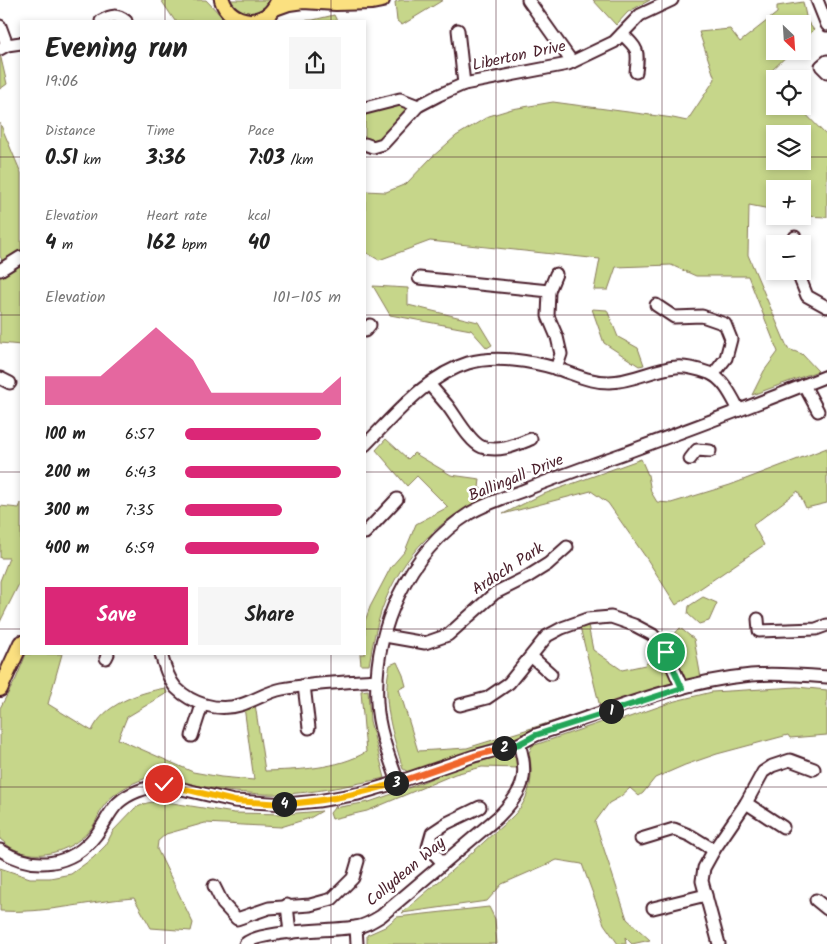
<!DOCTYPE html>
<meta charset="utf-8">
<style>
body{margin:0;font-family:Kalam,sans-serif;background:#f6f6f6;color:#222;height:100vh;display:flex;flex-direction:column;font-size:19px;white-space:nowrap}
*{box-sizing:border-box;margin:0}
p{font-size:16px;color:#767676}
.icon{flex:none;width:28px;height:28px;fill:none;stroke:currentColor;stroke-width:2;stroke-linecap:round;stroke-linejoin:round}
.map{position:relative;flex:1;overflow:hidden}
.drawer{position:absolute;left:20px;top:20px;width:346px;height:635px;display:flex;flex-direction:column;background:#fff;border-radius:0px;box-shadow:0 2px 8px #0003}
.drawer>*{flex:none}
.needle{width:32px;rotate:155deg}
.tools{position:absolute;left:766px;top:15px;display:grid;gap:10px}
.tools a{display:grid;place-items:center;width:45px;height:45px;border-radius:0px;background:#fff;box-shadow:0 2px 8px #0003;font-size:25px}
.pin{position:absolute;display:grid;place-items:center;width:42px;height:42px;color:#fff;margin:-21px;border:2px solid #fff;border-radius:50%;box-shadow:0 1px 5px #0007}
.km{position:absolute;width:25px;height:25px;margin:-12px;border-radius:50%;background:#222;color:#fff;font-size:14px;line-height:25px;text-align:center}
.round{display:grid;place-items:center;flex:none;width:52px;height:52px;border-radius:0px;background:#f6f6f6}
.summary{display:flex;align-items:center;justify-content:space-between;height:85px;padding:0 25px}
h1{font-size:28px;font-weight:700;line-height:38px}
.stats{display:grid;grid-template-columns:repeat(3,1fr);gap:8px;height:85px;padding:5px 25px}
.stats div{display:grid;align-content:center}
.stats b{font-size:21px;font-weight:700}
.stats small{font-size:14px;font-weight:400}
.stats p{font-size:14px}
.chart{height:140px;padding:10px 25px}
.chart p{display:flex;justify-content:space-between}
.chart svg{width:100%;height:90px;margin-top:5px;fill:#db2777;opacity:.7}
.action{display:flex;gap:10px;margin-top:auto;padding:10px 25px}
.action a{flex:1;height:58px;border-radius:0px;background:#db2777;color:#fff;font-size:20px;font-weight:700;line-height:58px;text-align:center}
.action a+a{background:#f6f6f6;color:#222}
ul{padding:0 25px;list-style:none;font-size:16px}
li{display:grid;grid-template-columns:80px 60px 1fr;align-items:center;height:38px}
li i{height:12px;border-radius:6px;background:#db2777}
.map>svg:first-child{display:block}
</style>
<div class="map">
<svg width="827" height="944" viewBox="0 0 827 944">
<rect width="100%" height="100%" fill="#fff"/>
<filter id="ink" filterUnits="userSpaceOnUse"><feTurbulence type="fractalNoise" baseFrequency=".02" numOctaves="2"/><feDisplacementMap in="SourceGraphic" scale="10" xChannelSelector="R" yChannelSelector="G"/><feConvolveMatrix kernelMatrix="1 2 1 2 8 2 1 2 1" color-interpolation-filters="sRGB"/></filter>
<g filter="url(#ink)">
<g fill="#c6d68a" stroke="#887a5a" fill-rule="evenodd">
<path d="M 161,0 L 206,0 L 226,21 L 175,21 Z"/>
<path d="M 229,0 L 271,0 C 260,21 239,19 229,0 Z"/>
<path d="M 401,0 L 443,0 L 402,25 L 397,21 L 395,2 Z"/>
<path d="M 593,0 L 650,0 L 628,12 L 616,25 Z"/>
<path d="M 803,2 L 807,21 L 814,30 L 803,41 L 802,24 L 775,24 L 775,51 L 792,51 L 768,74 L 775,82 L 775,106 L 798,106 L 827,136 L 827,217 L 803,216 L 802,189 L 775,189 L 775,210 L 749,205 L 748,255 L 788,349 L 802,354 L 818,371 L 752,395 L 764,371 L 778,352 L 748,276 L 696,276 L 671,265 L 616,267 L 608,290 L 594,290 L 600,259 L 430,241 L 379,260 L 365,252 L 365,191 L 386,192 L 406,184 L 431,158 L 456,136 L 489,116 L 512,109 L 553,102 L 673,118 L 687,121 L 715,79 L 699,32 L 730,29 L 740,42 L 777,13 L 777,6 ZM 775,134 L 802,134 L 802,161 L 775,161 Z"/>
<path d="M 334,15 L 337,21 L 292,21 L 313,20 Z"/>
<path d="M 0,54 L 7,84 L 0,89 Z"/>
<path d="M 400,99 L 418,106 L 383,144 L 365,144 L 365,108 Z"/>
<path d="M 0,123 L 21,173 L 21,257 L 5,267 L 0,256 Z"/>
<path d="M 21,264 L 21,345 L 0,343 L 0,276 Z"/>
<path d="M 373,286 L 408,288 L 408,305 L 478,322 L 492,345 L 487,348 L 471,330 L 390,315 Z"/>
<path d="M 592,309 L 607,310 L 618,337 L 638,348 L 644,365 L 639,366 L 604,343 Z"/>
<path d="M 386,439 L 408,459 L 414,453 L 451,475 L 480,479 L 479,488 L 494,494 C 442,515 401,555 382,609 C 376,627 372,646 369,665 L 361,665 L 360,654 L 365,654 L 365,621 L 370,607 L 391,567 L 405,551 L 416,524 L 448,507 L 417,476 L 407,486 L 376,450 Z"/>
<path d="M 827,448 L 827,503 L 806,508 L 798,491 L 753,525 L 764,545 L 676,605 L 647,559 L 608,503 L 591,491 L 503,514 L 541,495 L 641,459 L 648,475 L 651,492 L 657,502 L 671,503 L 730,485 Z"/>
<path d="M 21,503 L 21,580 L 0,622 L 0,581 L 9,558 L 0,558 L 0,506 L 19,508 Z"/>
<path d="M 703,597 L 717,603 L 709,621 L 699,624 L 688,614 L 689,606 Z"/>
<path d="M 588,625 L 593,650 L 622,670 L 645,665 L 680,628 L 694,639 L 701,678 L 410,773 L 403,769 C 393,735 381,700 390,665 L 397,662 L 403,675 L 406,686 L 399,689 L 418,751 L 467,748 L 600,707 L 580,627 Z"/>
<path d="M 26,654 L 62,654 L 48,704 L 92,731 C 104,704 138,693 165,688 L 167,693 L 127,717 L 118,739 L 193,772 L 221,777 L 254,780 L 244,707 L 255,704 L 265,771 C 297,770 338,769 366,752 L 361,691 L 368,690 L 370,721 L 385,778 C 340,787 295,798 249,793 C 232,792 213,790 196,785 C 184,782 164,775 152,777 C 138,779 114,792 106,803 C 100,809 98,819 93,826 C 75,850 40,863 12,848 C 8,846 4,842 0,839 L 0,708 L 16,679 Z"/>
<path d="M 797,687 L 827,690 L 827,735 L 790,738 L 788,735 L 717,754 L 685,765 L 655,778 L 643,793 L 639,796 L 630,788 L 620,797 L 609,803 L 595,822 L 627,919 L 650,940 L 632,944 L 625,937 L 626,944 L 618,944 L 604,924 L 582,864 L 557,860 L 502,884 L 487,901 L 402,913 C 433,886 465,860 495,832 C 504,824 516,815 522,805 C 532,789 533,771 529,753 L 532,746 L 620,716 L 621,720 L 675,701 L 712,692 Z"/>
<path d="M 508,753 L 519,758 L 519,768 L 482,767 L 455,774 L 367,811 L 332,819 L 330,813 L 334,808 L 369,802 L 401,791 L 447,772 Z"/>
<path d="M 160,801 L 234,813 L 285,814 L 322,811 L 310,818 L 281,827 L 205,823 L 166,834 L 158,841 L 157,849 L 193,923 L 191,931 L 151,928 L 134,898 C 89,901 46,914 0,911 L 0,868 L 30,878 L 50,878 L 71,874 L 93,858 L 106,845 L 113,831 L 135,808 L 147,803 Z"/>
<path d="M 489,907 L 495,919 L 497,944 L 367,944 L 367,935 L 385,927 L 397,917 Z"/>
</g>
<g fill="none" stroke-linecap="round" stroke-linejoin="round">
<defs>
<g id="minor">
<path d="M 528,0 L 572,62"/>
<path d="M 817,0 L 827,25"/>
<path d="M 101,21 C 111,15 117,14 126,21"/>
<path d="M 0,26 L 7,45"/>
<path d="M 458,30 L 464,84"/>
<path d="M 622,34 C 638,49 639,50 636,72"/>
<path d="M 0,49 L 7,45 L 21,43"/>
<path d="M 827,61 L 821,66 L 827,72"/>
<path d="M 365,108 L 400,99 L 418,106"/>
<path d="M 365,144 L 373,147 L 383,144 L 418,106 L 439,95 L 464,84 L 568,64 L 614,42 L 640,15 L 672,0"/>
<path d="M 795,244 L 795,237"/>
<path d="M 0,270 L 21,257"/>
<path d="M 797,271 L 807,296 L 827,307"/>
<path d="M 419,278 L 549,291 L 548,316 L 557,337 L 561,354 L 556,369"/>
<path d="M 549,291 L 556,274"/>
<path d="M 656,305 L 674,317 L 702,316 L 725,324 L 731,339 L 726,358 L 713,375"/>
<path d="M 365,331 L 370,325"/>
<path d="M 0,378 L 10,383"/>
<path d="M 429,384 C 435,391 441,398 447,405 C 456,416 469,442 482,447 C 499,453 516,445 531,439"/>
<path d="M 804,385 L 818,411"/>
<path d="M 365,445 C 395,415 426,376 468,363 C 495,355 532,361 558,369 C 577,375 589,382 609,382 C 632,382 653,369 676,367 C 685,366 700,370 709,373 C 724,379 732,397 739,410"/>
<path d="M 690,459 L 697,450 L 710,451"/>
<path d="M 365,533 L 397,499"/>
<path d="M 758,619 L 759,631 L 816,629 L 827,625"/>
<path d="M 385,636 L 425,643 L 448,635 L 495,593 L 527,577 L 548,564 L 567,547"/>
<path d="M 161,654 C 164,665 168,679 176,688 C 192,704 218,712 240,705 C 254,701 267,692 282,689 C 313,683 345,682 377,680"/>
<path d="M 532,657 L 551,674"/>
<path d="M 106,658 L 108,654"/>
<path d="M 304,685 L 309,728"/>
<path d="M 460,705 L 487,698 L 509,683 L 547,636 L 562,628 L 587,619 L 611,617 L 634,625 L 653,635 L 666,652 L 682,688"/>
<path d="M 192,736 L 202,705"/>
<path d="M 398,782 C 389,757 378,729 377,702 C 373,630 408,552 470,513 C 486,504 505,497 522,491 C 555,478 588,466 622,454 C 690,429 759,403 827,376"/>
<path d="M 746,803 L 783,827"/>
<path d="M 641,839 L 674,829 L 691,836 L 714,850"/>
<path d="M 0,850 C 34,871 71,867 96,835 C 104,825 109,812 118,803 C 131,791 147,787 164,785 L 234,801 L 286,804 L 318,801 L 358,794 L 398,782 L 474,756 L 519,744 L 536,735 C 606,712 677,682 751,675 C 776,673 802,675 827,677"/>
<path d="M 443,863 L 428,847 L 432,833 L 447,823 L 480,807"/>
<path d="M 214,886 L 223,904 L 237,919 L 269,908 L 310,905 L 332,899 L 353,878 L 358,861"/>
<path d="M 816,900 L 827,909"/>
<path d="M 287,905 L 290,933"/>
<path d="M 653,908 L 706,895"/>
<path d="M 356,927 L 357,944"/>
<path d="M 245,944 C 259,930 333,931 356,927 C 365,926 373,921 381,916 L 498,817 C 522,793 530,778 519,744"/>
<path d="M 719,944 L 702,881 L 704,868 L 714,850 L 746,803 L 763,772 L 772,766 L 790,760 L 814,769"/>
</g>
<g id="major">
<path d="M 222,0 C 226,13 236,19 249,21"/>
<path d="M 275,8 L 289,3 L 303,1 L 336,3 L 372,2 L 382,0"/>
<path d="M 252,21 C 265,19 273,13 278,1"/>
<path d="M 0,689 L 21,643"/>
</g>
</defs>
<use href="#minor" stroke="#4a1f2b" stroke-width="15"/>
<use href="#major" stroke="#4a1f2b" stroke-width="18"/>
<use href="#minor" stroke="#fff" stroke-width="11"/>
<use href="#major" stroke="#fbe080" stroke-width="14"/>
</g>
</g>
<g fill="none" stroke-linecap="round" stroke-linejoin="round" filter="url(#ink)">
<defs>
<path id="split-1" d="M 611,711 L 682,688 L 666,652"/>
<path id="split-2" d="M 504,748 L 519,744 L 536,735 L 611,711"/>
<path id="split-3" d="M 396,783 L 474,756 L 504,748"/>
<path id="split-4" d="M 284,804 C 323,802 359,794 396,783"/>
<path id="split-5" d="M 164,784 L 234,801 L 284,804"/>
</defs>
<use href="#split-1" stroke="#fff" stroke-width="10"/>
<use href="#split-2" stroke="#fff" stroke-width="10"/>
<use href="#split-3" stroke="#fff" stroke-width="10"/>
<use href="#split-4" stroke="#fff" stroke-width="10"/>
<use href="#split-5" stroke="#fff" stroke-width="10"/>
<use href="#split-1" stroke="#22a559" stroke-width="6"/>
<use href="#split-2" stroke="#22a559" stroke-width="6"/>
<use href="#split-3" stroke="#f0652b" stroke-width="6"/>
<use href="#split-4" stroke="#f5b400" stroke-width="6"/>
<use href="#split-5" stroke="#f5b400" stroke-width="6"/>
</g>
<path fill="none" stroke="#4a1f2b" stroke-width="1" stroke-opacity="0.55" d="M 165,0 L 165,21M 331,0 L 331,21M 496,0 L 496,944M 662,0 L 662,944M 0,157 L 21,157M 365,157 L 775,157M 802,157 L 827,157M 0,315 L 21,315M 365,315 L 827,315M 0,472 L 21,472M 365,472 L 827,472M 0,629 L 21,629M 365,629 L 827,629M 165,654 L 165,944M 331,654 L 331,944M 0,787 L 827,787"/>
<g text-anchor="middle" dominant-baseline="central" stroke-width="5" stroke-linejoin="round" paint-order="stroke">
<g font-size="16" fill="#4a1f2b" stroke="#fff">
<text transform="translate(519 56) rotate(-12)">Liberton Drive</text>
<text transform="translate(516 478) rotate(-22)">Ballingall Drive</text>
<text transform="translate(508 569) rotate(-33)">Ardoch Park</text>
<text transform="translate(406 872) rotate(-40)">Collydean Way</text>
</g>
</g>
</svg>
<div class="tools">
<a><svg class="needle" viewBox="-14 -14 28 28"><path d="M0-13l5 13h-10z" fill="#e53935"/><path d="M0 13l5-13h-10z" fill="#767676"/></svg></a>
<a><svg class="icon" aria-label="locate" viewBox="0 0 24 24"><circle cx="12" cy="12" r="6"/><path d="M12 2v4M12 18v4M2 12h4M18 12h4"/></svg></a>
<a><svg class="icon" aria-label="layers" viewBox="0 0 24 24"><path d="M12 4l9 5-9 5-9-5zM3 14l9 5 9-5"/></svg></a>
<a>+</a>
<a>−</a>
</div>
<div class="pin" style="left:666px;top:652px;background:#1e9e55"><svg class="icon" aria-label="arrive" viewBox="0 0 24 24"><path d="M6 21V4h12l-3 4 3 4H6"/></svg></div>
<div class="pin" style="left:164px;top:784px;background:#d93025"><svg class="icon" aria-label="check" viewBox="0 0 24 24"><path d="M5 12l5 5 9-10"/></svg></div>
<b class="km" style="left:611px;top:711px">1</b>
<b class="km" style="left:504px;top:748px">2</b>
<b class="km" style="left:396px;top:783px">3</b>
<b class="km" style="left:284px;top:804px">4</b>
<section class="drawer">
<div class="summary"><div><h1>Evening run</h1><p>19:06</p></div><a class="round"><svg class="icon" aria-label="share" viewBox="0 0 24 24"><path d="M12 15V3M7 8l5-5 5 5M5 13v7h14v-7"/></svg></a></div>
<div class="stats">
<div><p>Distance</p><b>0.51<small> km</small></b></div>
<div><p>Time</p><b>3:36</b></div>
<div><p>Pace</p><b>7:03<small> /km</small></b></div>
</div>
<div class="stats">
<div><p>Elevation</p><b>4<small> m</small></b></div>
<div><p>Heart rate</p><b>162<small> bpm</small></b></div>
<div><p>kcal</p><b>40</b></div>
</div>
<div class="chart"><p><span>Elevation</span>101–105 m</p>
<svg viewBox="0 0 160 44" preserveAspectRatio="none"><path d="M0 44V30L10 30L20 30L30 30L40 22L50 14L60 6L70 14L80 22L90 38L100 38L110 38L120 38L130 38L140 38L150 38L160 30V44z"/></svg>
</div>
<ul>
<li><b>100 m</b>6:57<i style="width:87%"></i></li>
<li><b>200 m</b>6:43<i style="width:100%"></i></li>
<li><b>300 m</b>7:35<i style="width:62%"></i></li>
<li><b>400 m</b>6:59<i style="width:86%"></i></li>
</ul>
<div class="action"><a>Save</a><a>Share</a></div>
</section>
</div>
